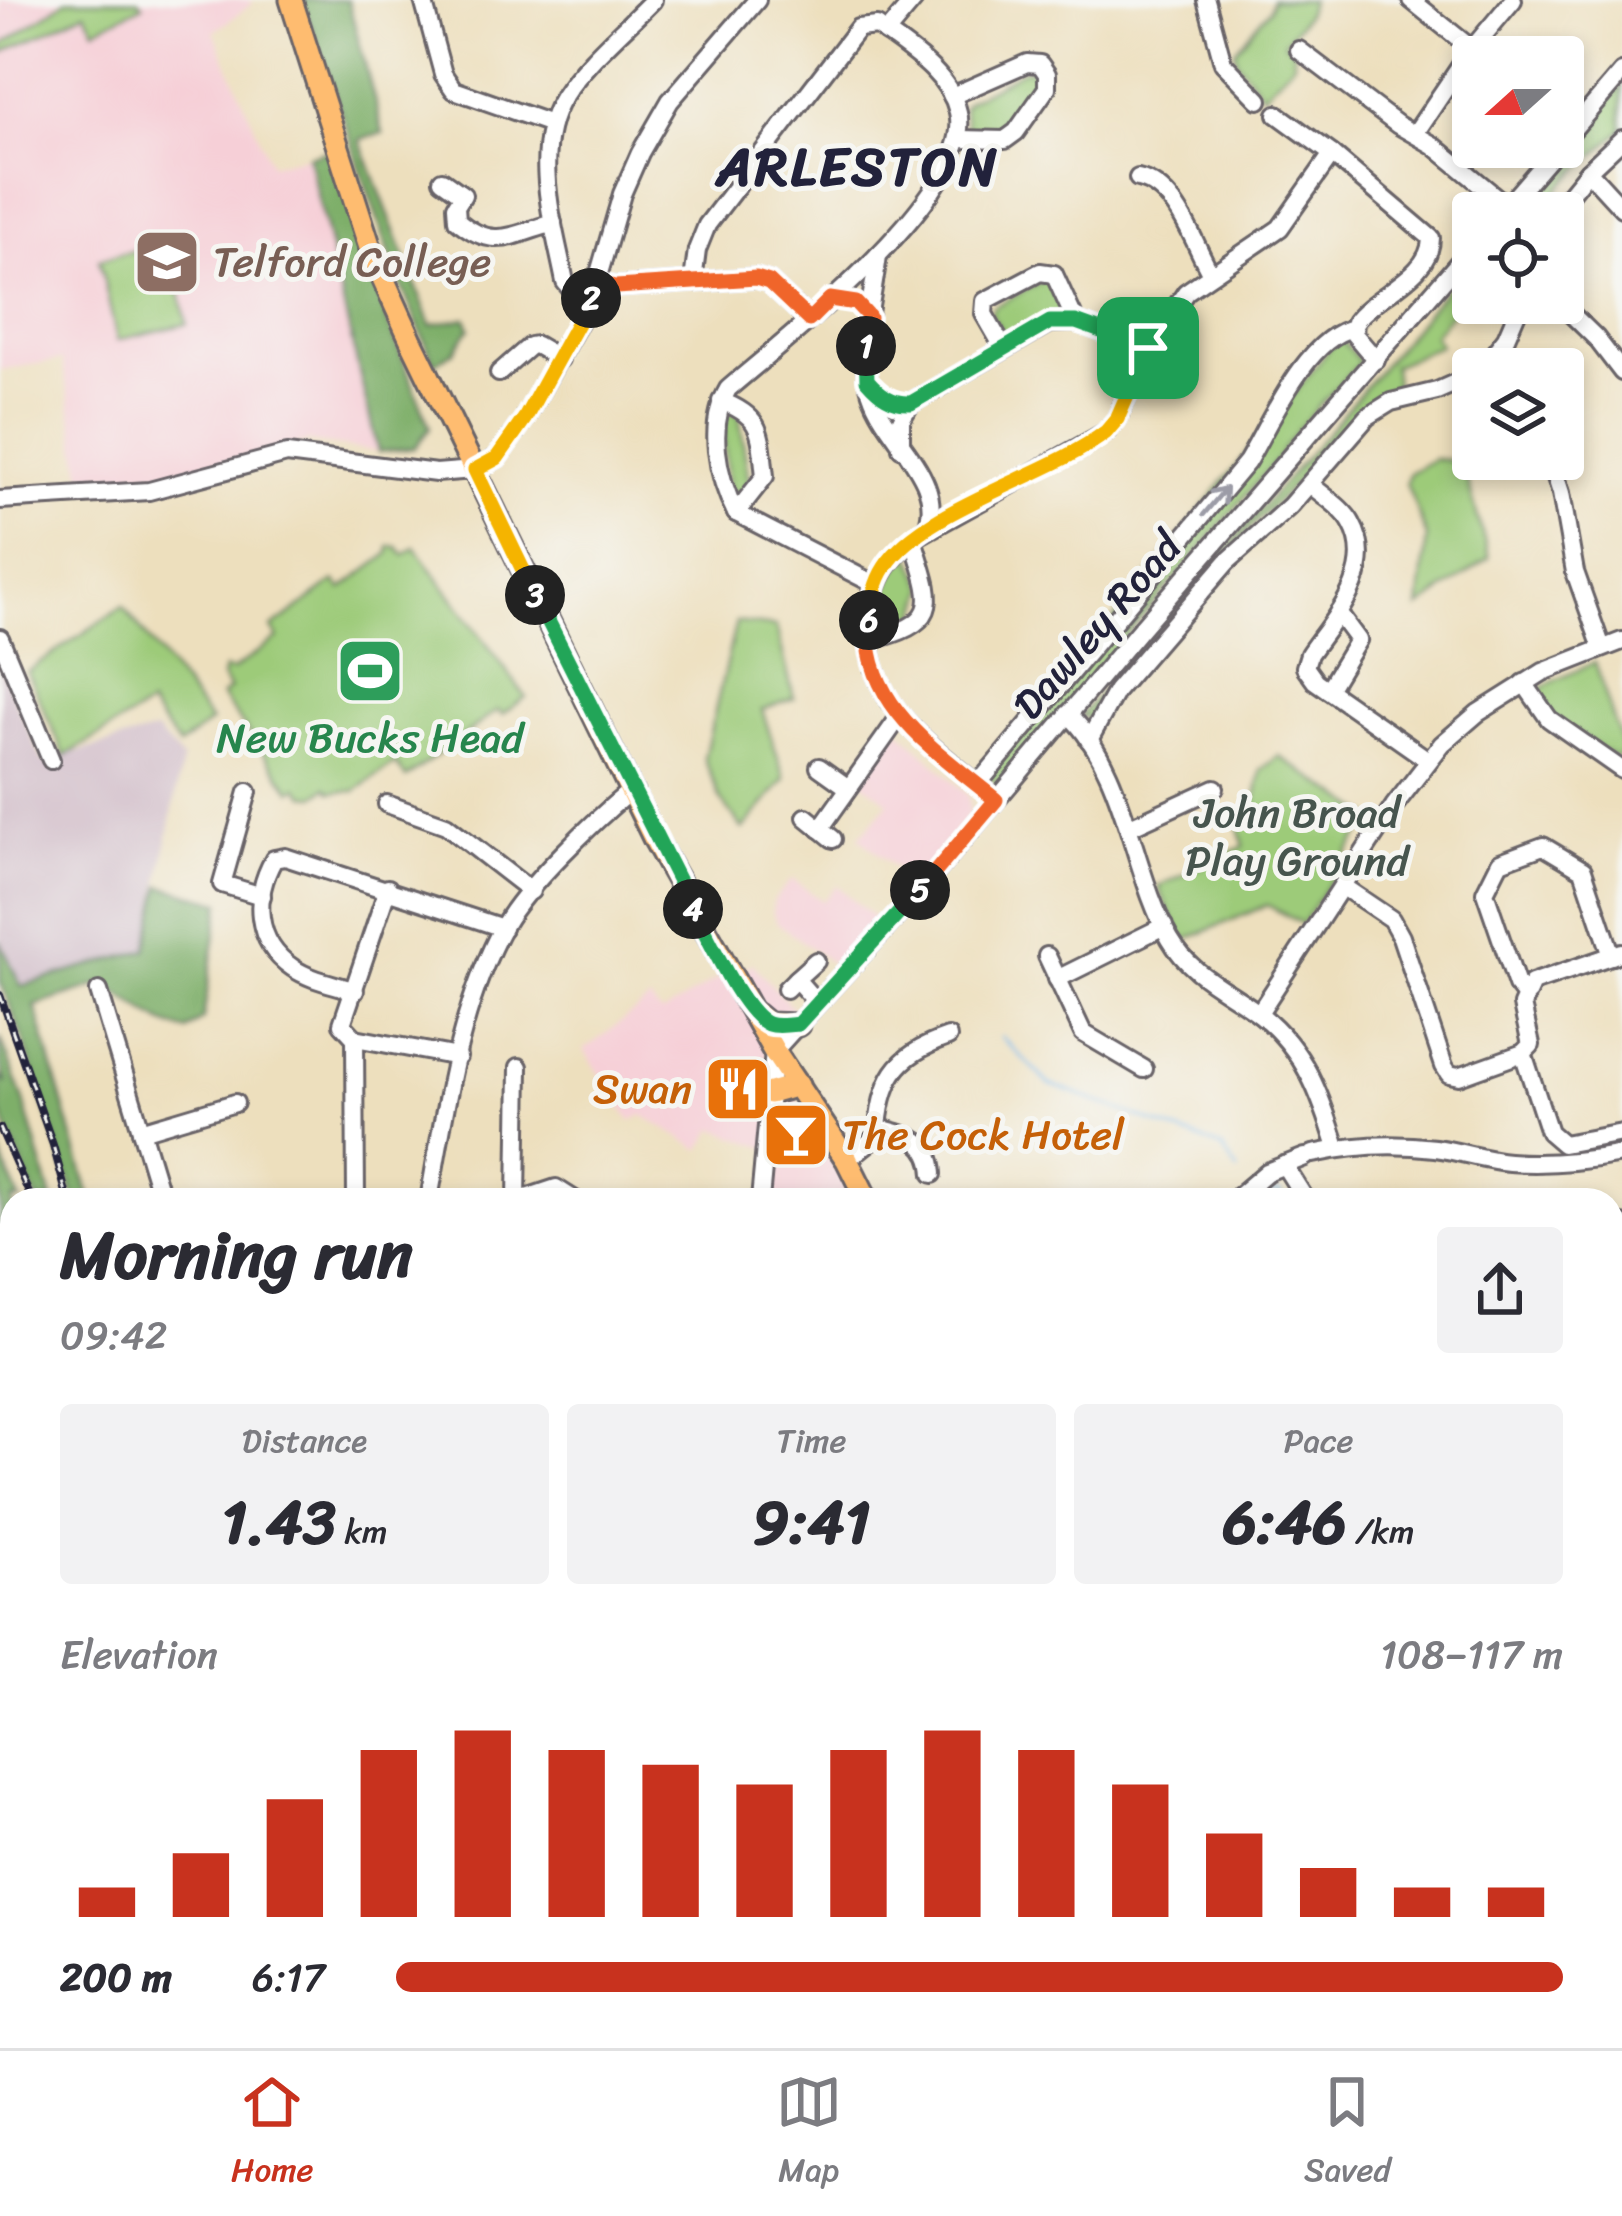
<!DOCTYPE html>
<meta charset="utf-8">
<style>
body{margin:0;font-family:Sriracha,sans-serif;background:#f2f2f3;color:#2b2b33;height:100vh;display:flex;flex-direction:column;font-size:45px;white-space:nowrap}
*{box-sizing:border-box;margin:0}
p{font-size:39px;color:#7c7c81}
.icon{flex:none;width:66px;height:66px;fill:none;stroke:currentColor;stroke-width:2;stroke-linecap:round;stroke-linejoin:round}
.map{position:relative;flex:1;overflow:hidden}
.details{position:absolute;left:0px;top:1188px;width:1623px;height:861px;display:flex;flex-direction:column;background:#fff;border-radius:36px 36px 0 0;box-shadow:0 6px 18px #0003}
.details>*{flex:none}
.needle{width:78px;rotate:249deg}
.tools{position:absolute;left:1452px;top:36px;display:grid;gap:24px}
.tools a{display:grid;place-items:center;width:132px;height:132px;border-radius:12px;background:#fff;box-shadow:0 6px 18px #0003;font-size:60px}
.pin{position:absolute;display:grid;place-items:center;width:102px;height:102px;color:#fff;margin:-51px;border-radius:24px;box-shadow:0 6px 18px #0006}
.km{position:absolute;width:60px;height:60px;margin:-30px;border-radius:50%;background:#222;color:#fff;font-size:33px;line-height:60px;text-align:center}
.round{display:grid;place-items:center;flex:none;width:126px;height:126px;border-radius:12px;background:#f2f2f3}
.head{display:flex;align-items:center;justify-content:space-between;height:204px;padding:0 60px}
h1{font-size:66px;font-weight:700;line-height:90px}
.metrics{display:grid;grid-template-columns:repeat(3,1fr);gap:18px;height:204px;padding:12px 60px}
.metrics div{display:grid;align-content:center;border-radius:12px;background:#f2f2f3;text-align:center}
.metrics b{font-size:60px;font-weight:700}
.metrics small{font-size:33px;font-weight:400}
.metrics p{font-size:33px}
.chart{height:336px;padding:24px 60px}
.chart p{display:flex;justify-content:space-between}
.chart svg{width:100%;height:216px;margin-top:12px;stroke:#c8321e;stroke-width:6}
ul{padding:0 60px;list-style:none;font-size:39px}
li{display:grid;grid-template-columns:192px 144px 1fr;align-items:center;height:90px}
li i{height:30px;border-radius:15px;background:#c8321e}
.menu{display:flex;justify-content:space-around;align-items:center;height:168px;border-top:3px solid #e1e1e2;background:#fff;font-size:33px;color:#7c7c81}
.menu a{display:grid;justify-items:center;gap:6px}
.menu .current{color:#c8321e}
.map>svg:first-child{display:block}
</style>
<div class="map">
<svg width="1622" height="2048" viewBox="0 0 1622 2048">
<rect width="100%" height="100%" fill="#f6f6f2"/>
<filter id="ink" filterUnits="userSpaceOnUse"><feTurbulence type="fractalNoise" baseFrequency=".00833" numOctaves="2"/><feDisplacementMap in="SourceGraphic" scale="24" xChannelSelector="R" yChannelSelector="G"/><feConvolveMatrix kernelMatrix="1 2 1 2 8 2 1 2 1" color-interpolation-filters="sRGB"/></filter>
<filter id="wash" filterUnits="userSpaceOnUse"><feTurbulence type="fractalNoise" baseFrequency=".004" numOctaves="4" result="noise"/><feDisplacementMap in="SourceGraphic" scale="48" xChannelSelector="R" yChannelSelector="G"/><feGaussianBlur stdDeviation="2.7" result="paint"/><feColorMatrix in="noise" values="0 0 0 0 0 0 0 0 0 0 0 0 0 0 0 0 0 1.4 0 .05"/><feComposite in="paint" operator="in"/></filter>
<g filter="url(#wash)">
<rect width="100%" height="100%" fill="#eddfbd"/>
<g fill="#f6cfd7">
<path d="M 0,0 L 251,0 L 252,4 L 214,32 L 271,164 L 308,156 L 378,452 L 308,442 L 139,486 L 85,489 L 62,360 L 0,370 Z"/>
<path d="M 897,727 L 968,795 L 970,814 L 913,883 L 859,837 L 889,802 L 857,778 Z"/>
<path d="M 792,879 L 823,901 L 837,885 L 878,922 L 835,966 L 777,923 L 772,912 L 774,900 Z"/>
<path d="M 752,963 L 797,1013 L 765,1057 L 795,1095 L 861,1200 L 766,1200 L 769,1149 L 715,1129 L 701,1150 L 642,1115 L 631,1121 L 584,1050 L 650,1000 L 661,1014 L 720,977 L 738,976 Z"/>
<path d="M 1622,1286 L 1622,1428 L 1611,1379 L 1611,1287 Z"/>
<path d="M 1622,1488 L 1622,1683 L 1611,1684 L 1611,1491 Z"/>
<path d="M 0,1531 L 12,1555 L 12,1747 L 0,1745 Z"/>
</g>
<path fill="#d1bdc9" d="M 0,667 L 43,761 L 156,731 L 182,760 L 147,950 L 21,986 L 0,941 Z"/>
<g fill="#9dcb79" stroke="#60765a" stroke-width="3">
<path d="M 66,0 L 138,0 L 143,5 L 95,29 L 85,12 L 0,54 L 0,47 Z"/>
<path d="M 1272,0 L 1311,0 L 1305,16 L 1284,42 L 1294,50 L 1293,63 L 1263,94 L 1237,62 L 1235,50 L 1269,10 Z"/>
<path d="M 1023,70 L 1037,70 L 1041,77 L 1037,93 L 1029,89 L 1005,126 L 1008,133 L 977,136 L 967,130 L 963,107 L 967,101 Z"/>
<path d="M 1622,85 L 1622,130 L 1564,183 L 1543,213 L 1511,213 Z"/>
<path d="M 169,242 L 187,324 L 117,340 L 99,259 Z"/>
<path d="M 1473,256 L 1473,287 L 1433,335 L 1440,345 L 1393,366 L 1395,388 L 1376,395 C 1306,475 1227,547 1159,629 C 1135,657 1107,685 1091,719 L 1080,716 L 1333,426 Z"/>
<path d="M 1047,279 L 1064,307 L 1062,312 L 1004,335 L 991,314 L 993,307 Z"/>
<path d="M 1339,337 L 1360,362 C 1332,395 1300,421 1277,459 L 1002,781 L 991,783 L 989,775 Z"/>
<path d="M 728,412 L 739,414 L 750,489 L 739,498 L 728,487 L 722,417 Z"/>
<path d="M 1434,459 L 1450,460 L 1467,479 L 1489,558 L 1419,608 L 1427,537 L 1406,483 L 1409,473 Z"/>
<path d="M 390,546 L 398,547 L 404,555 L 415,547 L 526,697 L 502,715 L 498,710 L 406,778 L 395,763 L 355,791 L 331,792 L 327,787 L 316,796 L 305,795 L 298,787 L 292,791 L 221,696 L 230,689 L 222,678 L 224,669 L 232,671 L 278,638 L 272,628 L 335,581 L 342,589 L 389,554 Z"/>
<path d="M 905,556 L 912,558 L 926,588 L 918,616 L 877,631 C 879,599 885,581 905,556 Z"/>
<path d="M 123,606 L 211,722 L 179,746 L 149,706 L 65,756 L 27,672 Z"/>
<path d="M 736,622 L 776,627 L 794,698 L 762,710 L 785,779 L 743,830 L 719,796 L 704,758 Z"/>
<path d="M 1595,662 L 1622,747 L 1622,754 L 1615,758 L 1550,716 L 1540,696 L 1542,687 Z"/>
<path d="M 1279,756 L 1372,817 L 1302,924 L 1267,905 L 1183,941 L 1158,887 L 1244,846 L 1237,821 L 1255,805 L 1261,770 Z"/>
<path d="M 0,1254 L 12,1290 L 12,1369 L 0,1377 Z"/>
<path d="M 1190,2037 L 1423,2037 L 1431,2048 L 1192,2048 Z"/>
</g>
<g fill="#7eaf69" stroke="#506852" stroke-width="3">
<path d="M 302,0 L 348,0 L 383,133 L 360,140 L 431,325 L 466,318 L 470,328 L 453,352 L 434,363 L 398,278 Z"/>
<path d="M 333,149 L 384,311 L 430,428 L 414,448 L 378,452 L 308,156 Z"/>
<path d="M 161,886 L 221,902 L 203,1019 L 187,1031 L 165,1024 L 102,984 L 35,1006 L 91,1200 L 75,1200 L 22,1037 L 0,981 L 0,941 L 21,986 L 147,950 Z"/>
<path d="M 0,1037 L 24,1101 L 52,1200 L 37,1200 L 0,1111 L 0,1077 L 7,1084 L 0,1064 Z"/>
<path d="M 0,1152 L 20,1200 L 12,1200 L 12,1290 L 0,1254 Z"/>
</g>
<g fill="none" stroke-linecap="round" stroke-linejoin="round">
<g stroke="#70b4e6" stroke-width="3">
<path d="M 1001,1037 L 1049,1084 L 1222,1148 L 1238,1171"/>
<path d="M 1265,1192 L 1281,1193 L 1284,1200"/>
</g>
</g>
</g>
<g filter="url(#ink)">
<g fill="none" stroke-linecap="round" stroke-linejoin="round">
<defs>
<g id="minor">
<path d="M 423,0 L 443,74 L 454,90 L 551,124"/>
<path d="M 1206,0 L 1223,63 L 1259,100"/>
<path d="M 1411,0 L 1472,49"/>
<path d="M 886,33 L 914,0"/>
<path d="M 1299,50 L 1398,125 L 1433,145 L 1507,206"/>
<path d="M 952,96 L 1027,63 L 1040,64 L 1047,74 L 1047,88 L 1016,132 L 1005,140 L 959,139"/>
<path d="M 1277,114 L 1332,154 L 1431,238 C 1431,277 1375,294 1355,322 L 1354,334 L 1376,360"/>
<path d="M 1416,132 L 1472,49 L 1513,0"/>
<path d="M 1563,141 L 1622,72"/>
<path d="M 1588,171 L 1622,208"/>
<path d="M 1138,178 C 1177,187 1192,240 1210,272"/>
<path d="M 442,180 L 463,195 L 456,206 L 457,220 C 493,251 512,235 553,223"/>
<path d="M 1502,212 L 1558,147"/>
<path d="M 1554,213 L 1588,171 L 1622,139"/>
<path d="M 878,255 C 873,299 857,350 871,393 C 886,440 950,481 925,532"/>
<path d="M 693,281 L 697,250 L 707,225 L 858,28 L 877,26 C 908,49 949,73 958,112 C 977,191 785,340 728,389 C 707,425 717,477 736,513 L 876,585"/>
<path d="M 595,283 L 616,287 L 756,278 L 769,282 L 809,320"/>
<path d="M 591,301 L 573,292 L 565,282 C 554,225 530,151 563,97 C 586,61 623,31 653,0"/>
<path d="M 1560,303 L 1596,338 L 1622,372"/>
<path d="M 1003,347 L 984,314 L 985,301 L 1040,272 L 1054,274 L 1076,322"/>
<path d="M 1482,369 L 1506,338 L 1521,303"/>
<path d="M 499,373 L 530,346 L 536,345 L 560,359"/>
<path d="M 721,401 C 764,417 760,434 765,476 L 736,513"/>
<path d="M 901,448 L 901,420 L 911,403 L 1050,323 L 1076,322 L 1148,348"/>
<path d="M 1550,459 L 1561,493 L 1575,572 L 1602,648"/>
<path d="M 1310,484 C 1323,496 1344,508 1352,524 C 1378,571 1334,618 1309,654 L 1305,667 L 1315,681 L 1428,760"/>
<path d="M 0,500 L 149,491 L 287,454 L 436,473 L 474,470 L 497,458 L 525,418 L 591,301 L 622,194 L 640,153 L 670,101 L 757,0"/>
<path d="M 0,638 L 51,760"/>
<path d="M 868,641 C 945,622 933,604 913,539"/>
<path d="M 1524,683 L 1549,719 L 1622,770"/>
<path d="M 1328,690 L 1358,640 L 1338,613"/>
<path d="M 1068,714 C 1126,769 1132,873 1170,939 C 1192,977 1229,990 1261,1015 C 1305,1050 1321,1096 1337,1148"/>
<path d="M 1089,740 L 1116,691 L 1164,635 L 1227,562 L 1290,506 L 1367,417 L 1391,402 L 1437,391 L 1473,375"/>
<path d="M 819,767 L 847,787"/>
<path d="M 978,784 L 1247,462 C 1270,423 1306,338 1353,328"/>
<path d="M 248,792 L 222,884 L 262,896"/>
<path d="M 996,800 C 934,745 855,704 871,609 C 876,578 889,559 913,539 L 1106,432 L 1117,419 L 1148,348 L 1186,292 L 1280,228 L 1332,154"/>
<path d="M 387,804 L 446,825 L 531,891"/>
<path d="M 806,817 L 833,839"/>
<path d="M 1130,827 L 1215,788"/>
<path d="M 820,829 L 900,716"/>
<path d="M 1342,886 L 1391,919 L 1401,937 L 1444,1066 L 1449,1074 L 1459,1076 L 1523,1053 L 1531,1045 L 1522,1005 L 1532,983 L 1622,952"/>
<path d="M 1047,956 L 1083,1033 L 1144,1069"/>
<path d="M 796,979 L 816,961"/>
<path d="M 1057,979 L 1164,926"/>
<path d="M 786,989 L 796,979 L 817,1003"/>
<path d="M 99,991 L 162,1200"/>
<path d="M 355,991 C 335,984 310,980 293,968 C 254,942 253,896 274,859 L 285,857 L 503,928"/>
<path d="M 1524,994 L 1517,985 L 1485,892 L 1500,862 L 1543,846 L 1583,870 L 1612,956"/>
<path d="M 1259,1013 L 1394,806 L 1442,744 L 1478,713 L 1543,672 L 1622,641"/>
<path d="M 355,1038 L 458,1057"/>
<path d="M 1523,1053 L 1549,1132 L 1563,1144 L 1622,1133"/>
<path d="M 878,1128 C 908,1135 931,1139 933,1174"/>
<path d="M 141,1131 L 235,1103"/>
<path d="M 1313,1154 C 1352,1145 1395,1143 1435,1148 C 1460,1151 1484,1160 1509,1162 C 1547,1165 1585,1161 1622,1154"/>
<path d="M 847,1160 L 877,1136 C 882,1080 893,1056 948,1037"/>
<path d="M 1284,1165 L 1306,1200"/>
<path d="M 356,1200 L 355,1038 L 342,1024 L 388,888"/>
<path d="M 429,1200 C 445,1109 459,1007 504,925 C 525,887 596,819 630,791"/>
<path d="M 517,1200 L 519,1067"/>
<path d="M 520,1200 L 556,1188 L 575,1200"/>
<path d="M 760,1200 L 774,1051 L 925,885 L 1142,627 L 1473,246"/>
<path d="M 1234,1200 L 1267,1172 L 1305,1157"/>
<path d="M 1614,1225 L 1622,1224"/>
<path d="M 0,1428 L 12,1445"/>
<path d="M 12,1491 L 3,1507 L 12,1534"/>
<path d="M 0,1756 L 12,1757"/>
<path d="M 1611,1792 L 1622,1790"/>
<path d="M 1611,1974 L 1622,1962"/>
<path d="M 1611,2020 L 1622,2035"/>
<path d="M 101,2037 L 102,2048"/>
<path d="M 323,2037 L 334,2048"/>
<path d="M 765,2037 L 770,2048"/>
<path d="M 994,2037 L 995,2048"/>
<path d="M 1135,2037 L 1138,2048"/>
<path d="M 238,2048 L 248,2037"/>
<path d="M 395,2048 L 412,2037"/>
<path d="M 565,2048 L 570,2037"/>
</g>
<g id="major">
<path d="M 291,0 L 372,254 L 411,340 L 655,840 L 774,1051 L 847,1160 L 867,1200"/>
<path d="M 756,1014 L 768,1024 L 798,1025"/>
<path d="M 770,1093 L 798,1085"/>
<path d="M 1441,2037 L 1450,2048"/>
</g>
</defs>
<use href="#minor" stroke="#696468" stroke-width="22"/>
<use href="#major" stroke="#696468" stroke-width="27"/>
<use href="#minor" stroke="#fff" stroke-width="16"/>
<use href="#major" stroke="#febc70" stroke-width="21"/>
<defs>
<g id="rail">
<path d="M 0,995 L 53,1145 L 68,1200"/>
<path d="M 0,1128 L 32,1200"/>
<path d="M 144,2037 L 145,2048"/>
</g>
</defs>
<use href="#rail" stroke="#22223b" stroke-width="8"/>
<use href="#rail" stroke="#f6f6f2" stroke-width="3" stroke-dasharray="9" stroke-linecap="butt"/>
</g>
<defs><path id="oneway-shaft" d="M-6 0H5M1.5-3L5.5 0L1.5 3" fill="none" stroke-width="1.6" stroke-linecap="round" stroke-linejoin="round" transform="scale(3)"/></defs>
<use stroke="#9c9ca7" href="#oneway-shaft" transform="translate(1215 501) rotate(-50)"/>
</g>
<g fill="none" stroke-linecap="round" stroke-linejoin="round" filter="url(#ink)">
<defs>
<path id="split-1" d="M 866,346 L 867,380 C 880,395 892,404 911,403 L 1050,322 L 1076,322 L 1148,348"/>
<path id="split-2" d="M 591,298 L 595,283 L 616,287 L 756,278 L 769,282 L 809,320 L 830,299 L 856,303 L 869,317 L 866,346"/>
<path id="split-3" d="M 535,595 L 475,470 L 497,458 L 525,418 L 591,298"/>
<path id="split-4" d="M 535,595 L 693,909"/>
<path id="split-5" d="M 693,909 C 707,934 742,1014 768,1024 C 776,1027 789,1025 798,1024 L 920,890"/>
<path id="split-6" d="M 869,620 C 861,705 938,752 996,800 L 920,890"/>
<path id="split-7" d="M 869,620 C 872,601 874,584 885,567 C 924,507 1048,477 1106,432 L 1117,419 L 1148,348"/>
</defs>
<use href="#split-1" stroke="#fff" stroke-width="24"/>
<use href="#split-2" stroke="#fff" stroke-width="24"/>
<use href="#split-3" stroke="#fff" stroke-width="24"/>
<use href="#split-4" stroke="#fff" stroke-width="24"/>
<use href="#split-5" stroke="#fff" stroke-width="24"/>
<use href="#split-6" stroke="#fff" stroke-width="24"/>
<use href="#split-7" stroke="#fff" stroke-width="24"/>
<use href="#split-1" stroke="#22a559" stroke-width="15"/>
<use href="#split-2" stroke="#f0652b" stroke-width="15"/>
<use href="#split-3" stroke="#f5b400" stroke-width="15"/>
<use href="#split-4" stroke="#22a559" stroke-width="15"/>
<use href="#split-5" stroke="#22a559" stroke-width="15"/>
<use href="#split-6" stroke="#f0652b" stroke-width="15"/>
<use href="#split-7" stroke="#f5b400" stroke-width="15"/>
</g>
<defs>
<symbol id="university-square" viewBox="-11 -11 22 22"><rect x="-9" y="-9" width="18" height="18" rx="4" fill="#8d6e63" stroke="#f6f6f2"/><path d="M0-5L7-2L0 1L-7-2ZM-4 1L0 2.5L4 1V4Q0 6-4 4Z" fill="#fff"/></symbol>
<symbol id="stadium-square" viewBox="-11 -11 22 22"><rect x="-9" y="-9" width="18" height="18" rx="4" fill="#2e9e5b" stroke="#f6f6f2"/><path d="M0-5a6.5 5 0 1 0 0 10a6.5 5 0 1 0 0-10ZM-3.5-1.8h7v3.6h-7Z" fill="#fff"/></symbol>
<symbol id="restaurant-square" viewBox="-11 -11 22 22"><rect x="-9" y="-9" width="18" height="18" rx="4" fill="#e8710a" stroke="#f6f6f2"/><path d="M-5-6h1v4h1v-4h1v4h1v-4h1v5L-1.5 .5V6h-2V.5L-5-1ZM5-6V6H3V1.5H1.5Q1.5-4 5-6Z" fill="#fff"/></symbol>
<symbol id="bar-square" viewBox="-11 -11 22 22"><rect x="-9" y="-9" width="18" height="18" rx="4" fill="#e8710a" stroke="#f6f6f2"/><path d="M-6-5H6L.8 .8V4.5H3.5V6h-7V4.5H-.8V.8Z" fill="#fff"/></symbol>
</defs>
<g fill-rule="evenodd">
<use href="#university-square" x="129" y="224" width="76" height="76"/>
<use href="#stadium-square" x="332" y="633" width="76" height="76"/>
<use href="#restaurant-square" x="700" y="1051" width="76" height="76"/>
<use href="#bar-square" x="758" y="1097" width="76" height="76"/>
</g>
<g text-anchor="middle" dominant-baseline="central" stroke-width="10" stroke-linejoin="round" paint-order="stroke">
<g font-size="42" fill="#785e54" stroke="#f6f6f2" text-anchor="start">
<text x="213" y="262">Telford College</text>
</g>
<g font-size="42" fill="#22223b" stroke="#f6f6f2">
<text transform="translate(1097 626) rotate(-49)">Dawley Road</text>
</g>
<g font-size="42" fill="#27864d" stroke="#f6f6f2">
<text x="370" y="738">New Bucks Head</text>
</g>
<g font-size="42" fill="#47554e" stroke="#f6f6f2">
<text x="1297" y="813">John Broad<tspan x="1297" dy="48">Play Ground</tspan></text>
</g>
<g font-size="42" fill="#c56008" stroke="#f6f6f2" text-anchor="end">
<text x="692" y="1089">Swan</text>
<text x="842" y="1135" text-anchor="start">The Cock Hotel</text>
</g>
<g font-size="54" font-weight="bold" letter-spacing="3" fill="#22223b" stroke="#f6f6f2">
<text x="858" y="167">ARLESTON</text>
</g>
</g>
</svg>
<div class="tools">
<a><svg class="needle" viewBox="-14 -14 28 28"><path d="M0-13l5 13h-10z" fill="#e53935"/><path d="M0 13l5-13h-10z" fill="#7c7c81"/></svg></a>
<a><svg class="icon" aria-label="locate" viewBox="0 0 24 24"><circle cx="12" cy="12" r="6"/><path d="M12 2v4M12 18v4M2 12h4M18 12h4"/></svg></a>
<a><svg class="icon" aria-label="layers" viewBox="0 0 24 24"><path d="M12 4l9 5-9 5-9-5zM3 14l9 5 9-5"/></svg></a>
</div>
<div class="pin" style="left:1148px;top:348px;background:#1e9e55"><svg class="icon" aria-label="arrive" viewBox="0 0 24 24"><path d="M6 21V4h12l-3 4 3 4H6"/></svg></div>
<b class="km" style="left:866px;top:346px">1</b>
<b class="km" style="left:591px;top:298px">2</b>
<b class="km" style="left:535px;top:595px">3</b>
<b class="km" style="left:693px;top:909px">4</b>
<b class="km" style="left:920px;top:890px">5</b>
<b class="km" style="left:869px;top:620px">6</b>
<section class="details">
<div class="head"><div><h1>Morning run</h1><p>09:42</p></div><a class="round"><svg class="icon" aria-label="share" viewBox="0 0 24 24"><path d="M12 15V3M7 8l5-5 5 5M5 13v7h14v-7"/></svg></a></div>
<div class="metrics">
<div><p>Distance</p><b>1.43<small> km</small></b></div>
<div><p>Time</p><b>9:41</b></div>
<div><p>Pace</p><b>6:46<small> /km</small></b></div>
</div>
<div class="chart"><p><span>Elevation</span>108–117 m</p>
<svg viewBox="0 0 160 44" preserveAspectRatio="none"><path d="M5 44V38M15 44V31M25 44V20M35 44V10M45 44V6M55 44V10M65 44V13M75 44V17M85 44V10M95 44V6M105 44V10M115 44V17M125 44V27M135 44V34M145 44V38M155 44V38"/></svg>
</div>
<ul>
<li><b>200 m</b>6:17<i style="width:100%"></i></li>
</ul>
</section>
</div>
<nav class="menu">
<a class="current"><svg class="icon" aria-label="home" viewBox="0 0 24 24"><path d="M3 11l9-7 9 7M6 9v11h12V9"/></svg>Home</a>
<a><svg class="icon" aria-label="map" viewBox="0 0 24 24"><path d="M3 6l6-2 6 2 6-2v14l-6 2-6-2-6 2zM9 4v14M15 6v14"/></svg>Map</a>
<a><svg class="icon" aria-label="saved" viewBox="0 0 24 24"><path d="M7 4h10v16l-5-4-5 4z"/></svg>Saved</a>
</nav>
